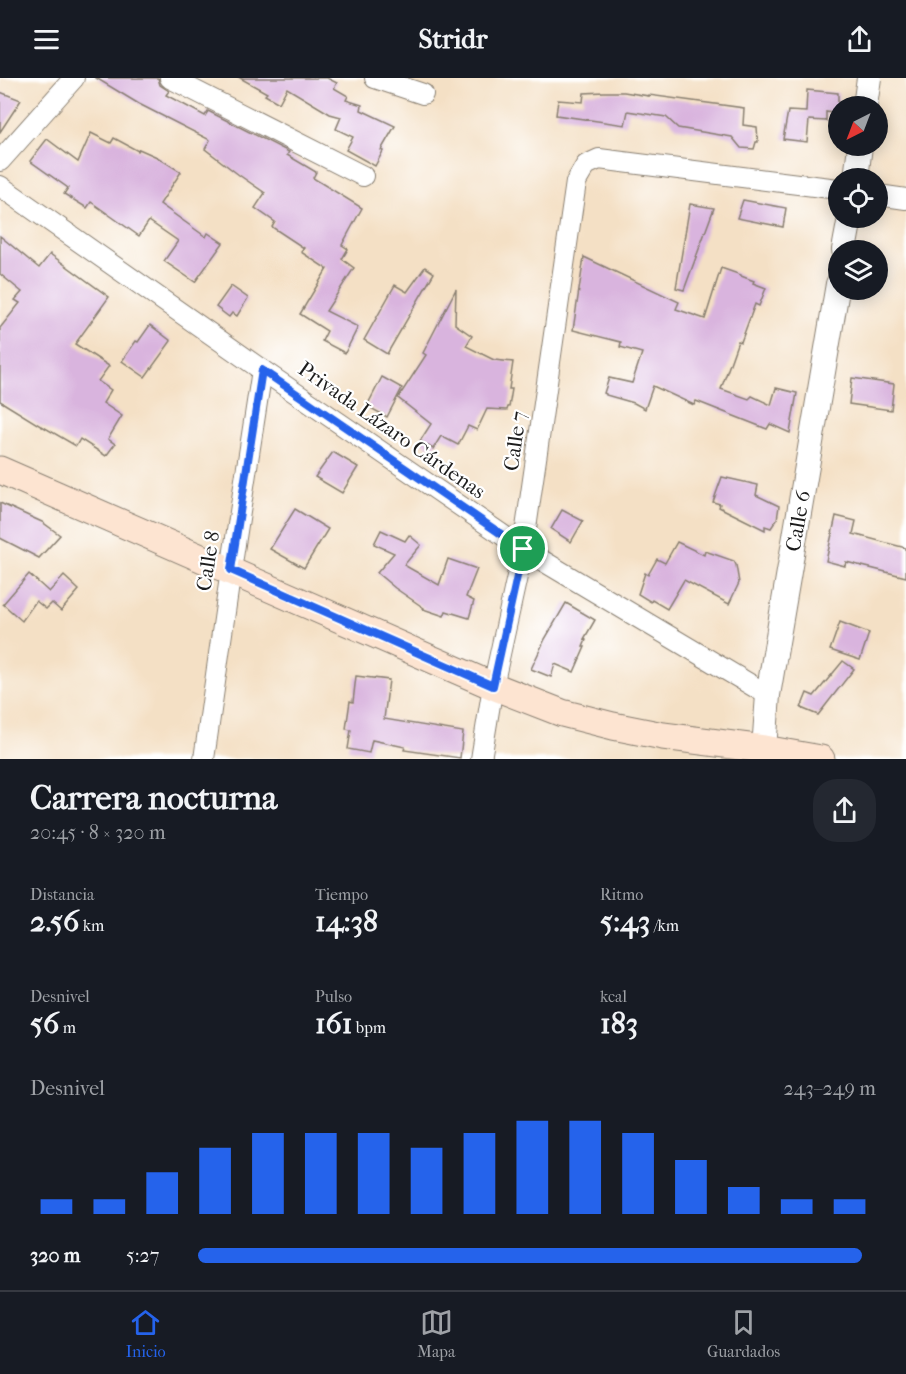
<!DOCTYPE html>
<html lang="es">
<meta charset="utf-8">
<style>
body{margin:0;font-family:"IM FELL French Canon",serif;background:#242831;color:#f1f3f6;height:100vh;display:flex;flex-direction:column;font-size:22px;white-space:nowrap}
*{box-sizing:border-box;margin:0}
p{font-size:20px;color:#9ea1a6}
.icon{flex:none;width:33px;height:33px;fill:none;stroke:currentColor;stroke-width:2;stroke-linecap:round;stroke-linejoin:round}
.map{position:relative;height:681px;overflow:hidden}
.details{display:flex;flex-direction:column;background:#171b24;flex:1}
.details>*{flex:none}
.needle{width:39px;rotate:222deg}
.fabs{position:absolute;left:828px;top:18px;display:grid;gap:12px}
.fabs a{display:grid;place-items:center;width:60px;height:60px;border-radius:50%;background:#171b24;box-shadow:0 3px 15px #0003;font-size:30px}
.pin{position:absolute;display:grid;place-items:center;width:51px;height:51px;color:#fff;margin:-26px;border:3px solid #fff;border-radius:50%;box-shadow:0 2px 6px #0007}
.round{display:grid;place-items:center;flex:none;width:63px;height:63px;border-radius:24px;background:#242831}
.headline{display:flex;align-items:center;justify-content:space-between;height:102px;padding:0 30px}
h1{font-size:33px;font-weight:700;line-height:45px}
.stats{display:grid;grid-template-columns:repeat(3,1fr);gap:9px;height:102px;padding:6px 30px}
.stats div{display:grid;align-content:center}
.stats b{font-size:30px;font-weight:700}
.stats small{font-size:16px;font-weight:400}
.stats p{font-size:16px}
.chart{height:168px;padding:12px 30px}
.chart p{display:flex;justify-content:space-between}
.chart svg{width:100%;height:108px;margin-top:6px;stroke:#2563eb;stroke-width:6}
ul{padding:0 30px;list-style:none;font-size:20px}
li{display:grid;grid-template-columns:96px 72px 1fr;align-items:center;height:45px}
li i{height:15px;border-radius:8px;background:#2563eb}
header{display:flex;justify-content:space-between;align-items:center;height:78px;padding:0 30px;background:#171b24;font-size:27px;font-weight:700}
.menu{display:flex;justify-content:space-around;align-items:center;height:84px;border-top:2px solid #363941;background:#171b24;font-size:16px;color:#9ea1a6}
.menu a{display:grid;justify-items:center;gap:3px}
.menu .on{color:#2563eb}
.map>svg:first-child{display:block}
</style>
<header><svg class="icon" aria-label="menu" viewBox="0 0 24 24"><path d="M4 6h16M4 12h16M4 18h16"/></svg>Stridr<svg class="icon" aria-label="share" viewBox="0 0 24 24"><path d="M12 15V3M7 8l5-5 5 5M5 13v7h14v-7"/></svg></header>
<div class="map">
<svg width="906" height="681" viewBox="0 0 906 681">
<rect width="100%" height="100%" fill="#fff"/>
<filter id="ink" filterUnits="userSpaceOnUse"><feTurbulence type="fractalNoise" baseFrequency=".0167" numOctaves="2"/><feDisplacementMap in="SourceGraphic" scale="12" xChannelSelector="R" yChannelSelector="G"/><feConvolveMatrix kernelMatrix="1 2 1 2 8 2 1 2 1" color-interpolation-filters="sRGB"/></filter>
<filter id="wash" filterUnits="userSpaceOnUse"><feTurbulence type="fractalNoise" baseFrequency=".008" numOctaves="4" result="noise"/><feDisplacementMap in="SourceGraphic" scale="24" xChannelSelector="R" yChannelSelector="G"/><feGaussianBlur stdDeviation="1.35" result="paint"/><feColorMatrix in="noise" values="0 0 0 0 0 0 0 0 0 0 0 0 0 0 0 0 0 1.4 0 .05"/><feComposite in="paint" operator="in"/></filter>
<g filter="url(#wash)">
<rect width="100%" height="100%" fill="#f4e0c5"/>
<g id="blocks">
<g fill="#d9b4de">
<path d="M 96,0 L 158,0 L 160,7 L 169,13 L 166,17 L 205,38 L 208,33 L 289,74 L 287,77 L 316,94 L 313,100 L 362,130 L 342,167 L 348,171 L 342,181 L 354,190 L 326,233 L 358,249 L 345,275 L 322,263 L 327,253 L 300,236 L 327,191 L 301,174 L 304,170 L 272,149 L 275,144 L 255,130 L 265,115 L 239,97 L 205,71 L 210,62 L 139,26 Z"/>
<path d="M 240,0 L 327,0 L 337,5 L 334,10 L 348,18 L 346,22 L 362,27 L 361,32 L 395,48 L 381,72 L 383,73 L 375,88 L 346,72 L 353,59 L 336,51 L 341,39 L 330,36 L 287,10 L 279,25 L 265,17 L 267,15 Z"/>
<path d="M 807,12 L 838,15 L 838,36 L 826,34 L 826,43 L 809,42 L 807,64 L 783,61 L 788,33 L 806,34 Z"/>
<path d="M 0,14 L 21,22 L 0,54 Z"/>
<path d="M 604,14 L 624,14 L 649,18 L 649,17 L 744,30 L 743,47 L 757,49 L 758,64 L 756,64 L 754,71 L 741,70 L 732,59 L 678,50 L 666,39 L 628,33 L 625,47 L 556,37 L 558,22 L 583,24 L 584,15 Z"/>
<path d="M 91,55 L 111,65 L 114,60 L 138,73 L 139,71 L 157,79 L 181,94 L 160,126 L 206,159 L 208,155 L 223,165 L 195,204 L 164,183 L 178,163 L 149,143 L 139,158 L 91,124 L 87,130 L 64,116 L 68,110 L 30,83 L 47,61 L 78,84 Z"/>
<path d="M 743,122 L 786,130 L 783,149 L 737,140 Z"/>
<path d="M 690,126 L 714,130 L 684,212 L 676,210 Z"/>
<path d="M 0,158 L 39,190 L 50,176 L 109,219 L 75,266 L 109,288 L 98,303 L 111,312 L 103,325 L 122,338 L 108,361 L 115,366 L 106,378 L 80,361 L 76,368 L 42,348 L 42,349 L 0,323 L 0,250 L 20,225 L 15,222 L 22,214 L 0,196 Z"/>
<path d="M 584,179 L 679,224 L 676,231 L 705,241 L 721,190 L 741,197 L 741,198 L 754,203 L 753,205 L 766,210 L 759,228 L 755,226 L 741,264 L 738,263 L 721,311 L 749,321 L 752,318 L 771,327 L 776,310 L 797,315 L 790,355 L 770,346 L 767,351 L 696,323 L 694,327 L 653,308 L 645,331 L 634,325 L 606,317 L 606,316 L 604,315 L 609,300 L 632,305 L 642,275 L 620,269 L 621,264 L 573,252 Z"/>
<path d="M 425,189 L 434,195 L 387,276 L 364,262 L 395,207 L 407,214 Z"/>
<path d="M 231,208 L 248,220 L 237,238 L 232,235 L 229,239 L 216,229 Z"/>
<path d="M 456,211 L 455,246 L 472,258 L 466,268 L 494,282 L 513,284 L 509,311 L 512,311 L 509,329 L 508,329 L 507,332 L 487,331 L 477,352 L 468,348 L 458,367 L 441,358 L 433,371 L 420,363 L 431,346 L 398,320 L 426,277 L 423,275 Z"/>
<path d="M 150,247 L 171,263 L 145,299 L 122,283 L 136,263 L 138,264 Z"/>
<path d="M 382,299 L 402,310 L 387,339 L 367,328 Z"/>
<path d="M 852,300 L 894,306 L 891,332 L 849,326 Z"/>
<path d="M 333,374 L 358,389 L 342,415 L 315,399 Z"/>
<path d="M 722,399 L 758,407 L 756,417 L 779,428 L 777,441 L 771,450 L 765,448 L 765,452 L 719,429 L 720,426 L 713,424 Z"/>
<path d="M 0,425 L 42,444 L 60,457 L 39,480 L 0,460 Z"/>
<path d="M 295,431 L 328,451 L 304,490 L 270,471 Z"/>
<path d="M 562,432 L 583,443 L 571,464 L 551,451 Z"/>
<path d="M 836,438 L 856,443 L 853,456 L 906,470 L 906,499 L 846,484 L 845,488 L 826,483 Z"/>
<path d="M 381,452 L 405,463 L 409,457 L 421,467 L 404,487 L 439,507 L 448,481 L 477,491 L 466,519 L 474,523 L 469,540 L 446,533 L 444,538 L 423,531 L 424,530 L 395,510 L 377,495 L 394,475 L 374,466 Z"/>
<path d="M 677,464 L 704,477 L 705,473 L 734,483 L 736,487 L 739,505 L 729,526 L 684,502 L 667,531 L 652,522 L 651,524 L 638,516 L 645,495 L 648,497 L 657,481 L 665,485 Z"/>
<path d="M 29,496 L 49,514 L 64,498 L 79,512 L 61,533 L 52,525 L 46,531 L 36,523 L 22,543 L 3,526 Z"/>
<path d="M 566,525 L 595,542 L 584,561 L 586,562 L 583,569 L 585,569 L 574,594 L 555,586 L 551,599 L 531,591 L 545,561 Z"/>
<path d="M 840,544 L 869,555 L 860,582 L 830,572 Z"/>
<path d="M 843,583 L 854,591 L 818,637 L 801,630 L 807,615 L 814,618 Z"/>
<path d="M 356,598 L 389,602 L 384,641 L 463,654 L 460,680 L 404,672 L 405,669 L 372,662 L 369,675 L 348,671 L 351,652 L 346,651 L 350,623 L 353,624 Z"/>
</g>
</g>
</g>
<g filter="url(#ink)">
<use href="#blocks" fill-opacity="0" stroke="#887e70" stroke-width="1.5"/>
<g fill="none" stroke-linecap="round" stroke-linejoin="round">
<defs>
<g id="minor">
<path d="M 170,0 L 363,98"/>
<path d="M 375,0 L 423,16"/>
<path d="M 0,83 L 74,0"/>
<path d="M 0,108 L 262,292 L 523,471 L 768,617"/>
<path d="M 878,117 L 906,121"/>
<path d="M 204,681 L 231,492 L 262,292"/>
<path d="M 481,681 L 493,608 L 523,471 L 576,104 L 586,87 L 599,81 L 838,111"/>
</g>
<g id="tertiary">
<path d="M 865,28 L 869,0"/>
<path d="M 856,100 L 860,68"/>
<path d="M 844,172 L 850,140"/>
<path d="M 764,671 L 768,617 L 838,206"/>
</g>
<path id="secondary" d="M 0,392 L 493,608 L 562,635 L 613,648 L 663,658 L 764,671 L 821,681"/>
</defs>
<use href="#minor" stroke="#887e70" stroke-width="22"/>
<use href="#tertiary" stroke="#887e70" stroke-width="26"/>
<use href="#secondary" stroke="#887e70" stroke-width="29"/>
<use href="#minor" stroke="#fff" stroke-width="20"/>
<use href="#tertiary" stroke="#fff" stroke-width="24"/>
<use href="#secondary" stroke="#fde4d1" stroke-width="27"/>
</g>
</g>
<g fill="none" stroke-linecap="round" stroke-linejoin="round" filter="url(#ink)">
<defs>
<path id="route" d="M 262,292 L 523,471 L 493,608 L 231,492 Z"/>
</defs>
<use href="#route" stroke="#fff" stroke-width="12"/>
<use href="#route" stroke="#2563eb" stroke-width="8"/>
</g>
<g text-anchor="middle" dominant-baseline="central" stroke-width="4.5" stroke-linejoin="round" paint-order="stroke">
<g font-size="21" fill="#1c1c1c" stroke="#fff">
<text transform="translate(392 352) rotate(35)">Privada Lázaro Cárdenas</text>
<text transform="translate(515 363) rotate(-82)">Calle 7</text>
<text transform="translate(798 443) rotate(-80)">Calle 6</text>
<text transform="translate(208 483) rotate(-81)">Calle 8</text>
</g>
</g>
</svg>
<div class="fabs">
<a><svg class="needle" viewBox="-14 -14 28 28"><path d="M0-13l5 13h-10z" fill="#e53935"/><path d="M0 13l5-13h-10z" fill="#9ea1a6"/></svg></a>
<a><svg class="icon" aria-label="locate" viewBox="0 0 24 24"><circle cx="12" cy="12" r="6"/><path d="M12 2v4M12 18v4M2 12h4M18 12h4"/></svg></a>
<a><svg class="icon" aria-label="layers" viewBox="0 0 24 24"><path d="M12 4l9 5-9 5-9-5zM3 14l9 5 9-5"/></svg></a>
</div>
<div class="pin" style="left:523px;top:471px;background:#1e9e55"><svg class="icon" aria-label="arrive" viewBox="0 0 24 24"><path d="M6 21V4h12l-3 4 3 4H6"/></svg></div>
</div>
<section class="details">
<div class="headline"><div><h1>Carrera nocturna</h1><p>20:45 · 8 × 320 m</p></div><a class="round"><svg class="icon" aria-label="share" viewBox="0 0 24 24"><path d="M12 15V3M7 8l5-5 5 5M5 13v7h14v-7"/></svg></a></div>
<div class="stats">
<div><p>Distancia</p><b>2.56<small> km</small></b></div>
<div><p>Tiempo</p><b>14:38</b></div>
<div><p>Ritmo</p><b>5:43<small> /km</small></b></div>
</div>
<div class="stats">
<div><p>Desnivel</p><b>56<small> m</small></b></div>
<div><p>Pulso</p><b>161<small> bpm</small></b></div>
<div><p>kcal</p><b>183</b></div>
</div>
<div class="chart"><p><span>Desnivel</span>243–249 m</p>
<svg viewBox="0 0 160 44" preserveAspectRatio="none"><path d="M5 44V38M15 44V38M25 44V27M35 44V17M45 44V11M55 44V11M65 44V11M75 44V17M85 44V11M95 44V6M105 44V6M115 44V11M125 44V22M135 44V33M145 44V38M155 44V38"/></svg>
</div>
<ul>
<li><b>320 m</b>5:27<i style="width:98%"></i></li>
</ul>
</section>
<nav class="menu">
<a class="on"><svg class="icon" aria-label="home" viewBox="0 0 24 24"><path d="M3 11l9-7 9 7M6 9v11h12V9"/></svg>Inicio</a>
<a><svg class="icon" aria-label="map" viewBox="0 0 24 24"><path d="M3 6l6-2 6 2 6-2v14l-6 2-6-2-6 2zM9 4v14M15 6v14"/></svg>Mapa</a>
<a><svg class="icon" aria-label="saved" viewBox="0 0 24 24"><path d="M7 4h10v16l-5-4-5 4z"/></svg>Guardados</a>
</nav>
